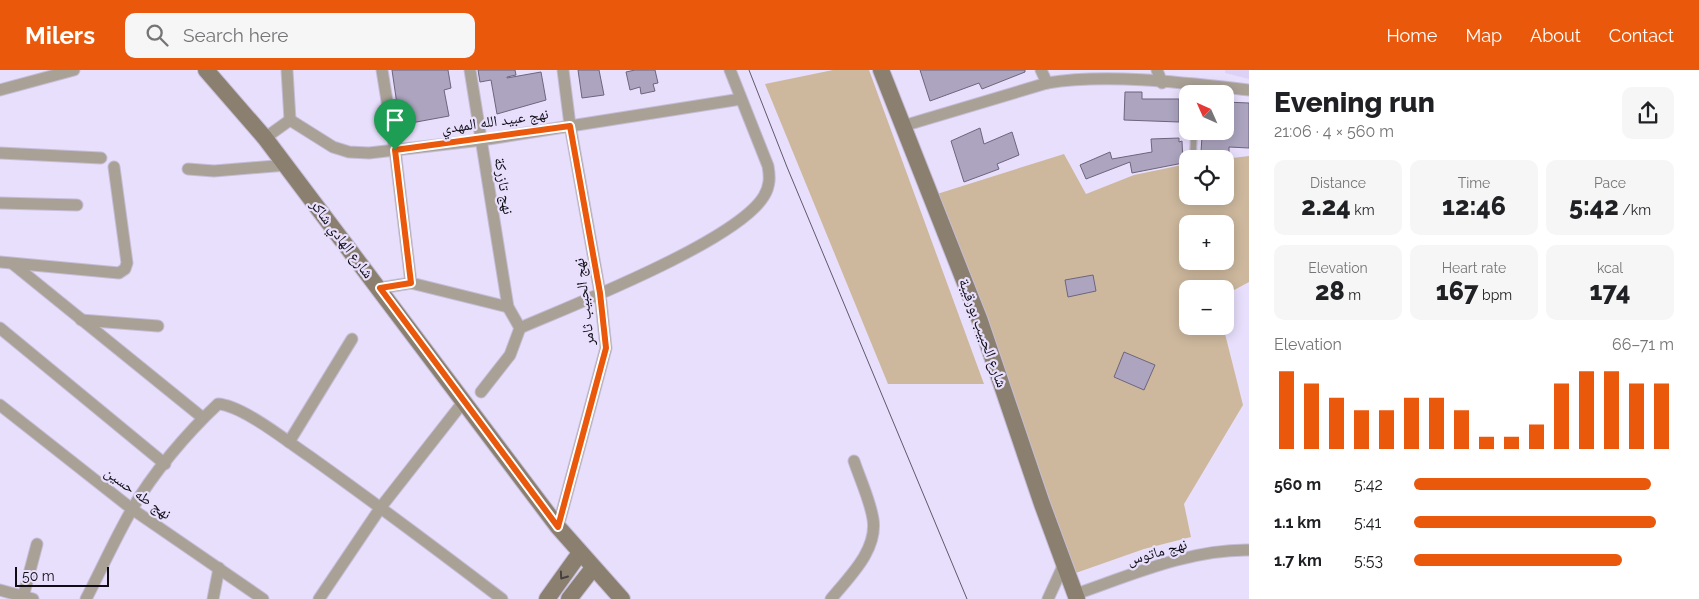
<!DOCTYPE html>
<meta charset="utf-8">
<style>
body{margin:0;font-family:Raleway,"Noto Naskh Arabic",sans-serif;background:#f6f6f6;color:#202124;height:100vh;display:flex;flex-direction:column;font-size:19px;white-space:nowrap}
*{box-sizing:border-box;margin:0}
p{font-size:16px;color:#757577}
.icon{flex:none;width:28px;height:28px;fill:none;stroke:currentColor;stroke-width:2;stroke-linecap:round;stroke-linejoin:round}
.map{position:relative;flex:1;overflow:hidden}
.panel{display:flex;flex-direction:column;background:#fff;width:450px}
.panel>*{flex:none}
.needle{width:32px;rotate:315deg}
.controls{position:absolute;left:1179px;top:15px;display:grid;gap:10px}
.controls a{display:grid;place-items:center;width:55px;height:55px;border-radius:10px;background:#fff;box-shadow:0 2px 12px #0003;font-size:25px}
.scale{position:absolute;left:15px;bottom:12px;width:94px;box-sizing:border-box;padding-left:5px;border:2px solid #0f0c15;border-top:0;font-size:14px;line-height:18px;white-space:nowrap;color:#0f0c15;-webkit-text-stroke:4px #e8dffc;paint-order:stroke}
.pin{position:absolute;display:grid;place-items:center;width:42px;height:42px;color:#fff;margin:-51px -21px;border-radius:50% 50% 50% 0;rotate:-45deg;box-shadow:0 0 5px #0007}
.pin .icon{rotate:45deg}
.round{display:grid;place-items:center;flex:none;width:52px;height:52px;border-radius:10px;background:#f6f6f6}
.headline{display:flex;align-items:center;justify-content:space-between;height:85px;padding:0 25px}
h1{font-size:28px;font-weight:800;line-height:38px}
.metrics{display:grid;grid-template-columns:repeat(3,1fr);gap:8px;height:85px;padding:5px 25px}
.metrics div{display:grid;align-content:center;border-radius:10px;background:#f6f6f6;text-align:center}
.metrics b{font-size:25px;font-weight:800}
.metrics small{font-size:14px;font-weight:400}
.metrics p{font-size:14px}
.chart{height:140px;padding:10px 25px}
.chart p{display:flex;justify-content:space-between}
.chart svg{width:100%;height:90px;margin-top:5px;stroke:#ea580c;stroke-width:6}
ul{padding:0 25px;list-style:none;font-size:16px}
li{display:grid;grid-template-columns:80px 60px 1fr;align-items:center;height:38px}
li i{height:12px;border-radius:6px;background:#ea580c}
header{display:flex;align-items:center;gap:30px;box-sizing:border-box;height:70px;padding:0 25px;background:#ea580c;color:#fff}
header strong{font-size:24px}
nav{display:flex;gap:28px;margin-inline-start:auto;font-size:18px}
.search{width:350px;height:45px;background:#f6f6f6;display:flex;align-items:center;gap:12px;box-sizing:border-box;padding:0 18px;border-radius:10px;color:#757577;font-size:19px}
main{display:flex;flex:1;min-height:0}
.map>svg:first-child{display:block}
</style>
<header>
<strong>Milers</strong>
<div class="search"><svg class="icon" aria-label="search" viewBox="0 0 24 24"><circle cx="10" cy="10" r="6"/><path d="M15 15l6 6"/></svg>Search here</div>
<nav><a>Home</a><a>Map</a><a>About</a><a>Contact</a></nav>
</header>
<main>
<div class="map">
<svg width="1249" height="529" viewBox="0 0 1249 529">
<rect width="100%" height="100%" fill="#e8dffc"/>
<path fill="#ddd2f5" d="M 1225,0 L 1249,0 L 1249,9 L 1225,3 Z"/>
<g fill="#cdb89d" fill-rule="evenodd">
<path d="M 833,0 L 869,0 L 984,314 L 888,314 L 765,14 Z"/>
<path d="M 1064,84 L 1086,124 L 1134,105 L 1187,94 L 1188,126 L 1225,126 L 1224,89 L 1249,86 L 1249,212 L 1225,225 L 1225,219 L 1188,219 L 1188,256 L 1223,256 L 1243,335 L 1184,434 L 1191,467 L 1144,479 L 1070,505 L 937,124 ZM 1188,154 L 1225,154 L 1225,191 L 1188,191 Z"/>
</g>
<g fill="#ada5c0" stroke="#6d647d">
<path d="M 392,0 L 448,0 L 451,18 L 444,20 L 449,46 L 400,55 Z"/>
<path d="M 478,0 L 515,0 L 516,5 L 507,7 L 507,8 L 541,2 L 546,30 L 497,44 L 491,10 L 480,12 Z"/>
<path d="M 578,0 L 599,0 L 604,25 L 582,28 Z"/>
<path d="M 635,0 L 655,0 L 658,13 L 653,14 L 655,21 L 641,24 L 640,17 L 630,20 L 626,2 Z"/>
<path d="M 920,0 L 1025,0 L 1025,2 L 982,19 L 979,13 L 930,31 Z"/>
<path d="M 1125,22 L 1142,22 L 1142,29 L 1179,29 L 1179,52 L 1124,50 Z"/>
<path d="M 1225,32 L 1249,33 L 1249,78 L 1229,77 L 1229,83 L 1201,82 L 1202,66 L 1212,65 L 1212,61 L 1225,61 Z"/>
<path d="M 980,58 L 984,74 L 1012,62 L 1019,85 L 997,94 L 999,99 L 964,112 L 951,71 Z"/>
<path d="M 1179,68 L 1179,72 L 1182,71 L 1183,93 L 1132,103 L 1130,92 L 1086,109 L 1080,95 L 1110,82 L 1112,89 L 1152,82 L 1151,69 Z"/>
<path d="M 1093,205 L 1096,221 L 1068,227 L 1065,210 Z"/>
<path d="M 1124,282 L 1155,295 L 1144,320 L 1114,307 Z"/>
</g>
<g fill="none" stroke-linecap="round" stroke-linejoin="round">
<defs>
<path id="lane" d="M 1193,86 L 1194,61"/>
<g id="street">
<path d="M 287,0 L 290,50"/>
<path d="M 382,0 L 395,80 L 411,213"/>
<path d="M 470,0 L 508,237 L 520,258 C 573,235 737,171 764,126 C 770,116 770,107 768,96 L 730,0"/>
<path d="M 1041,0 L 1047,13"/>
<path d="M 1157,0 L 1162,13"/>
<path d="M 0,20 L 74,0"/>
<path d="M 903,56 L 1047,13 C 1108,3 1187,13 1249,20"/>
<path d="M 265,68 L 290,50 L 333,77 L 349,82 L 369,83 L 482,70 L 741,29"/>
<path d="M 0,83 L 101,88"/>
<path d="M 188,99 L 214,101 L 287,95"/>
<path d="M 0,133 L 77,135"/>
<path d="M 0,192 L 119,203 L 125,199 L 127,193 L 114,97"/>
<path d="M 13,194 L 203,348"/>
<path d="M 380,218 L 411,213 L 508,237"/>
<path d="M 81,250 L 158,256"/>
<path d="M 0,258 L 165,394"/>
<path d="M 481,322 L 510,285 L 520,258"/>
<path d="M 0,335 L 132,439 L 263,529"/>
<path d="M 289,372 L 352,269"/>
<path d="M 558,457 L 606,278 L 600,223 L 570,55 L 563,0"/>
<path d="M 0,520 L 33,529"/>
<path d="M 1076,524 C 1131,505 1190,479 1249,480"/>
<path d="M 23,527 L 37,474"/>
<path d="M 86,529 C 101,500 115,469 131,441 C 152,404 187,363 218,334 C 242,335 288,372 309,386 C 375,433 439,481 502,529"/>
<path d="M 213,529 L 219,498"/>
<path d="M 319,529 L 381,437 L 464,331"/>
<path d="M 831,529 C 849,507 878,480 873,449 C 870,430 860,409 854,391"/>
<path d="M 1048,529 L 1064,494"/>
</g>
<g id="secondary">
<path d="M 206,0 L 265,68 L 558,457 L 622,529"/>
<path d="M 881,0 L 980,251 L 1042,434 L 1077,529"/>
<path d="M 547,529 L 580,483"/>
<path d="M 569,529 L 593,498"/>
</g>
</defs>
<use href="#lane" stroke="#c5bdd7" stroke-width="8"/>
<use href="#street" stroke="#c5bdd7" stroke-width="13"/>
<use href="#secondary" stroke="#c5bdd7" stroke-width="18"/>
<use href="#lane" stroke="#a9a196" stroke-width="5.5"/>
<use href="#street" stroke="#a9a196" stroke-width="11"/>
<use href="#secondary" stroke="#8b8070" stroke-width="16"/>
<path stroke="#5f596a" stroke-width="1" d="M 749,0 L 787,97 L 967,529"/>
</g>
<defs><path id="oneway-chevron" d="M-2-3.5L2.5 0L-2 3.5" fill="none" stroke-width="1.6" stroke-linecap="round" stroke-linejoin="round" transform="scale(1.25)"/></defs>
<use stroke="#47403e" href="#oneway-chevron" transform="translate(563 506) rotate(125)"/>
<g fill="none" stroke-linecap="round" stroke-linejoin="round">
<defs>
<path id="route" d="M 570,56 L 600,223 L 606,278 L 558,457 L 380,218 L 411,213 L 395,80 Z"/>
</defs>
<use href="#route" stroke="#fff" stroke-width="10"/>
<use href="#route" stroke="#ea580c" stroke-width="6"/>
</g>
<g text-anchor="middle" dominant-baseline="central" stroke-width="4.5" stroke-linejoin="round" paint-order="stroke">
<g font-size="15" fill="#0f0c15" stroke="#e8dffc">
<text transform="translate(495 51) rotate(-8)">نهج عبيد الله المهدي</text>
<text transform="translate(504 116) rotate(81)">نهج تازركة</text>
<text transform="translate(342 169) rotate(53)">شارع الهادي شاكر</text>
<text transform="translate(584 232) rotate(-97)">نهج الحبيب ثامر</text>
<text transform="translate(983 263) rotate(70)">شارع الحبيب بورقيبة</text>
<text transform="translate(138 423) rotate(36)">نهج طه حسين</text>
<text transform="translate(1157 482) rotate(-16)">نهج ماتوس</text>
</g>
</g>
</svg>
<div class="controls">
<a><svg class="needle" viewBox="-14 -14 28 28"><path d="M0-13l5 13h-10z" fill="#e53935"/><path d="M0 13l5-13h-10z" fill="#757577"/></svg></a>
<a><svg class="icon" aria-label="locate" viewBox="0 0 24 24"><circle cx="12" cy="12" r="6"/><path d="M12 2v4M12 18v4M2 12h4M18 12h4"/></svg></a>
<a>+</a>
<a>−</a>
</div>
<div class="scale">50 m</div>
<div class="pin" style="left:395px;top:80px;background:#1e9e55"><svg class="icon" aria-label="arrive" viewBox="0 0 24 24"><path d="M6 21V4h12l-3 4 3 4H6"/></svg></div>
</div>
<section class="panel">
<div class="headline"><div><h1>Evening run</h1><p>21:06 · 4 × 560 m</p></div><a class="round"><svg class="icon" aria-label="share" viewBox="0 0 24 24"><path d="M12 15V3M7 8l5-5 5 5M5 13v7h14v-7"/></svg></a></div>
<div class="metrics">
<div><p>Distance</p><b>2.24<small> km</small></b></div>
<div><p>Time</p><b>12:46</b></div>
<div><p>Pace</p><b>5:42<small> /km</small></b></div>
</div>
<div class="metrics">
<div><p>Elevation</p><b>28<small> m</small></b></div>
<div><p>Heart rate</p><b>167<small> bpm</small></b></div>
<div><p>kcal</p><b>174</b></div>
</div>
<div class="chart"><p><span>Elevation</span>66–71 m</p>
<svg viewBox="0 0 160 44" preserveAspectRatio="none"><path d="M5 44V6M15 44V12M25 44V19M35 44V25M45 44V25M55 44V19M65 44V19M75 44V25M85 44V38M95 44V38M105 44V32M115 44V12M125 44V6M135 44V6M145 44V12M155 44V12"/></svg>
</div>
<ul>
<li><b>560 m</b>5:42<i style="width:91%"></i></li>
<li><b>1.1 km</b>5:41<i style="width:93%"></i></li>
<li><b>1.7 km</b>5:53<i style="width:80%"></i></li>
</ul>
</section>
</main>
